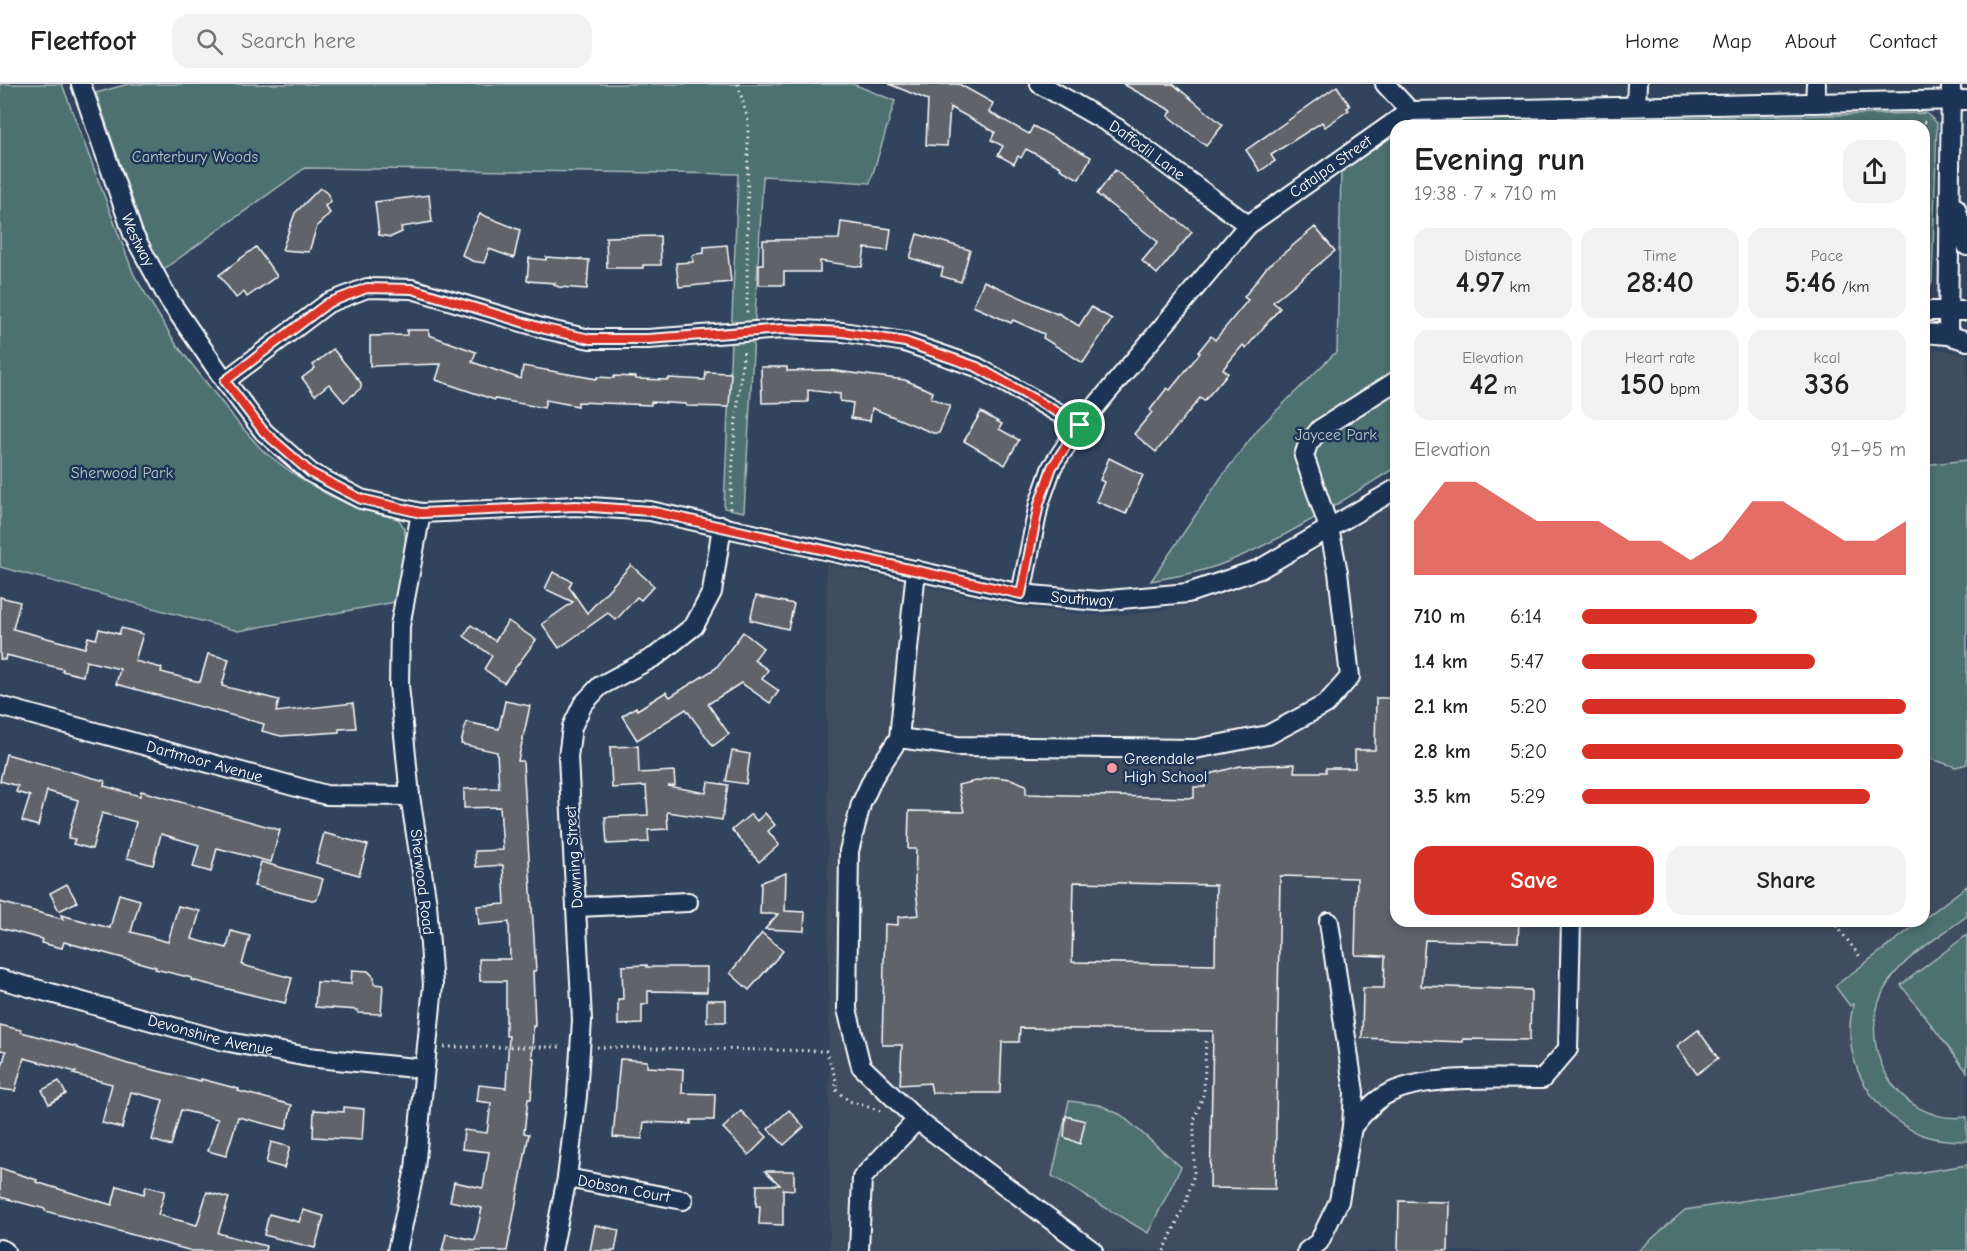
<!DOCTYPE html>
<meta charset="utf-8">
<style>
body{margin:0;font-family:"Comic Neue",sans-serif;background:#f2f2f2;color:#222;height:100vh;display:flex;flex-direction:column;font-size:22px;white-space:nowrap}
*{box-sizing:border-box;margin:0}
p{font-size:20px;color:#767676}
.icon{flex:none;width:33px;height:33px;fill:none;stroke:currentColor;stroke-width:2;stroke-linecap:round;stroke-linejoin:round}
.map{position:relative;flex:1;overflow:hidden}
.side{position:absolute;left:1390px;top:36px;width:540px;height:807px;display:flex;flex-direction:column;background:#fff;border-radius:18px;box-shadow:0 3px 9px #0003}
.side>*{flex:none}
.pin{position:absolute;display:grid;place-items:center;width:51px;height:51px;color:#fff;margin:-26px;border:3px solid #fff;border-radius:50%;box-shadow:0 2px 6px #0007}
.round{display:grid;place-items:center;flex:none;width:63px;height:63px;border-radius:18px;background:#f2f2f2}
.head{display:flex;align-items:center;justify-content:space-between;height:102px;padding:0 24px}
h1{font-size:33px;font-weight:800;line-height:45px}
.stats{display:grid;grid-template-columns:repeat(3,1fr);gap:9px;height:102px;padding:6px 24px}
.stats div{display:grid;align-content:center;border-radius:15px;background:#f2f2f2;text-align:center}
.stats b{font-size:30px;font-weight:800}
.stats small{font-size:16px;font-weight:400}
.stats p{font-size:16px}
.chart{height:168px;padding:12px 24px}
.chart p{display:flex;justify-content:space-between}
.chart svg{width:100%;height:108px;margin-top:6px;fill:#d93025;opacity:.7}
.action{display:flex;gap:12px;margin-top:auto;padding:12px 24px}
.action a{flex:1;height:69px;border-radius:18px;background:#d93025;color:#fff;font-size:24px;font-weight:800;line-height:69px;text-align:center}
.action a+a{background:#f2f2f2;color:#222}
ul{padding:0 24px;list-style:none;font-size:20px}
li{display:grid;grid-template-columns:96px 72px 1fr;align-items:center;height:45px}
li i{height:15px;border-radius:8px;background:#d93025}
header{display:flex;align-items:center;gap:36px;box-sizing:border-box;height:84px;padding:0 30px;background:#fff;border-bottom:2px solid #e0e0e0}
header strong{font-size:28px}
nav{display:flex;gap:33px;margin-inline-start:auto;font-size:21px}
.search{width:420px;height:54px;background:#f2f2f2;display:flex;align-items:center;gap:15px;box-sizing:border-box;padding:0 21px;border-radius:18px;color:#767676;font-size:22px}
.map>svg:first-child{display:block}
</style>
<header>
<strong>Fleetfoot</strong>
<div class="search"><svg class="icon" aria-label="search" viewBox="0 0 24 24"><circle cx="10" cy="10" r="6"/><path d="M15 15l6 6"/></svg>Search here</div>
<nav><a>Home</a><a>Map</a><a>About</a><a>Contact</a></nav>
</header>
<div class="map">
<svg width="1967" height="1167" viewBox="0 0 1967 1167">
<rect width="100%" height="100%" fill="#31435d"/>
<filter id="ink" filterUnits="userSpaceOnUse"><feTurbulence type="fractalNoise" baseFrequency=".0167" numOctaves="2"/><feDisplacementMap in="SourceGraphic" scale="12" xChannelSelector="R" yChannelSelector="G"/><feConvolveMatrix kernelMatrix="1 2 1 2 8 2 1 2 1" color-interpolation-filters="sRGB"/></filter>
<g filter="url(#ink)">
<path fill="#3f4d61" d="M 1925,263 L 1967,270 L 1967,1081 L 1686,1126 L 1638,1167 L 830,1167 L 826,480 L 1021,524 L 1088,531 L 1127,531 L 1166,525 L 1211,515 L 1264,495 L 1305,473 L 1396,418 L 1396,837 L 1924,837 Z"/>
<g fill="#4e7071" stroke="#a6b8b8" stroke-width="1.5">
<path d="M 0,0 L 62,0 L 134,191 L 176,260 L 238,339 L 263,367 L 291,388 L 327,410 L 354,423 L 398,435 C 415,449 399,499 395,518 L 238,547 L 0,483 Z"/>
<path d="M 128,0 L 853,0 L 895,17 L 870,99 L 763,92 L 744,428 L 724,424 L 738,90 L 305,84 L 161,187 L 145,153 L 96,9 Z"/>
<path d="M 1926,29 L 1937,39 L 1932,198 L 1925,213 L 1924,42 L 1414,42 L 1448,36 L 1538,34 L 1632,35 Z"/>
<path d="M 1396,50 L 1396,383 C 1342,417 1287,454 1227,478 C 1203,488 1177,492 1151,497 L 1222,392 L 1258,345 L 1337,267 L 1341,87 Z"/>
<path d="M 1967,376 L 1967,680 L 1956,683 L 1925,673 L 1924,381 Z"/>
<path d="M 1967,802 L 1967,832 C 1943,850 1907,871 1890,896 C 1849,954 1894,1042 1967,1033 L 1967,1057 C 1953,1057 1938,1056 1925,1052 C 1880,1035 1849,991 1850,943 C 1850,936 1852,928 1853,920 L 1850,922 L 1835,902 L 1921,837 L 1924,837 L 1925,834 Z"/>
<path d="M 1967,851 L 1967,988 L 1901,901 Z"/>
<path d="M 1069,1017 L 1100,1021 L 1121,1031 L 1181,1083 L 1148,1149 L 1052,1092 Z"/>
<path d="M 1967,1081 L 1967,1167 L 1638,1167 L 1685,1126 Z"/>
</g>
<g fill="#60646b" stroke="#fff" stroke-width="1.5" fill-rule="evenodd">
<path d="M 889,0 L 959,0 L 993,19 L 989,28 L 1029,50 L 1033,42 L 1091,73 L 1079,95 L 1060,85 L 1061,83 L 1026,65 L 1021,74 L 1018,72 L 1014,80 L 998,71 L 1003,62 L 991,56 L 995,48 L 950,23 L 947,62 L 926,61 L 928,16 Z"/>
<path d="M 1123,0 L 1173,0 L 1223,41 L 1206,62 L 1168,32 L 1172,27 Z"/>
<path d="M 1337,2 L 1350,22 L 1347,24 L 1349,26 L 1325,43 L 1322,38 L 1271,71 L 1275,77 L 1260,87 L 1246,66 Z"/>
<path d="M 1115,86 L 1192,148 L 1157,190 L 1142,177 L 1158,158 L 1097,110 Z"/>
<path d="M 320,104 L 327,109 L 331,117 L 325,122 L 330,129 L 317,142 L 309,168 L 282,166 L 295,129 Z"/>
<path d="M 429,111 L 432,138 L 401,143 L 402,148 L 391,153 L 379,151 L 375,118 Z"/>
<path d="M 480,130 L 520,146 L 514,174 L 489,165 L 484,179 L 472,177 L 462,171 L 472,145 Z"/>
<path d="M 841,138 L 891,145 L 888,167 L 865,164 L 862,183 L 820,177 L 820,188 L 784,188 L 784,201 L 759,201 L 759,180 L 763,180 L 763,156 L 839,155 Z"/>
<path d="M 1315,143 L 1335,167 L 1273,218 L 1280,224 L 1246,264 L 1243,261 L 1223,285 L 1228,289 L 1204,317 L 1200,314 L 1156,368 L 1134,350 L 1152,328 L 1150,326 L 1167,304 L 1170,306 L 1200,269 L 1198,268 L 1211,252 L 1215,256 L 1248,216 L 1244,213 L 1266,184 Z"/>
<path d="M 917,150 L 970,166 L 961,198 L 941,192 L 943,184 L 910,174 Z"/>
<path d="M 660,152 L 661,181 L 643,181 L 643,184 L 607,184 L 606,153 Z"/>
<path d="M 727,161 L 731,198 L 679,203 L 676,179 L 693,178 L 692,172 L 695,170 L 704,169 L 704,163 Z"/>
<path d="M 256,163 L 277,192 L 247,213 L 244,208 L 236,214 L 219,191 Z"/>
<path d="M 546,173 L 589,176 L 587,205 L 559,203 L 554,201 L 555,199 L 527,197 L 529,174 L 546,176 Z"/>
<path d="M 984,197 L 1057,230 L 1058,229 L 1079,242 L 1091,223 L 1112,235 L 1083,279 L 1043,254 L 1044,250 L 1013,236 L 1011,239 L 973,222 Z"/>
<path d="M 407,246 L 429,246 L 429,251 L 476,268 L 472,278 L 521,295 L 523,282 L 597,295 L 597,293 L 614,294 L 614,292 L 636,293 L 636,295 L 669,296 L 669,294 L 705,296 L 706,288 L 731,289 L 729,323 L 686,322 L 686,320 L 651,318 L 651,321 L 578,318 L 578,322 L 546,316 L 544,324 L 495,315 L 495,316 L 436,296 L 441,280 L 370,282 L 370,252 L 407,251 Z"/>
<path d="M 333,265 L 361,299 L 361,304 L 344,318 L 329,300 L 315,311 L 302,294 L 315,284 L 313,281 Z"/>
<path d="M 761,283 L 787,283 L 787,287 L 829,286 L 905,296 L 933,308 L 931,314 L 950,322 L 939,349 L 933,349 L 872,324 L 870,337 L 851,334 L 853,319 L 840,317 L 840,310 L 808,306 L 808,318 L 762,319 Z"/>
<path d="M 981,328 L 1002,340 L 999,345 L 1019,356 L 1005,381 L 964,357 Z"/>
<path d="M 1109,374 L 1143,391 L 1126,430 L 1096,417 L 1104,398 L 1100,396 Z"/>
<path d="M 631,481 L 654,502 L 641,516 L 637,513 L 616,536 L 608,529 L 559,564 L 542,540 L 573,518 L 545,505 L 553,488 L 572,497 L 569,503 L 587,529 Z"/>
<path d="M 756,512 L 794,520 L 788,545 L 750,536 Z"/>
<path d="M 0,513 L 20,518 L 13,545 L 85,564 L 88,553 L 96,555 L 99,545 L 119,550 L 121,544 L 143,550 L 135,577 L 162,584 L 161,588 L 200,598 L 208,570 L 229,575 L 222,602 L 279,616 L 276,628 L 353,619 L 356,644 L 339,645 L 339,648 L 281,652 L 262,647 L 264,640 L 116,600 L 120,585 L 86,577 L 83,592 L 62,587 L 63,585 L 6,571 L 5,576 L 0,575 Z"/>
<path d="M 508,537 L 536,556 L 504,599 L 484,585 L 492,572 L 464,552 L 471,541 L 495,557 Z"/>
<path d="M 743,548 L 763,564 L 754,576 L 768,586 L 762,595 L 779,607 L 770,619 L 741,599 L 708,620 L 729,650 L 713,662 L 686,625 L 637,656 L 622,632 L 636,623 L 637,626 L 666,608 L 670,613 L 716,584 Z"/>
<path d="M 1376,614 L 1396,614 L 1396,837 L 1519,837 L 1518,858 L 1425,856 L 1421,902 L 1531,906 L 1530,956 L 1463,955 L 1463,958 L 1362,954 L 1363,904 L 1384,904 L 1385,872 L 1355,871 L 1357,794 L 1280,792 L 1275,1105 L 1210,1104 L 1213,947 L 1020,944 L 1019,958 L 1002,958 L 1000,1009 L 932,1009 L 930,999 L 900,1001 L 902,961 L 882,961 L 885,840 L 898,841 L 898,833 L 919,831 L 915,798 L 916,765 L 908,765 L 909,727 L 964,728 L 958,701 L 995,693 L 1011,695 L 1026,701 L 1026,710 L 1194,714 L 1194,703 L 1205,703 L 1206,691 L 1240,682 L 1295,680 L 1294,688 L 1326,688 L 1326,684 L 1355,684 L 1355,666 L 1375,666 ZM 1074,798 L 1216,801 L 1215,881 L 1072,878 Z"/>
<path d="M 505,617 L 530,622 L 518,677 L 523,677 L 536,887 L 533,887 L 535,942 L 533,942 L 532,974 L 534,974 L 531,1015 L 528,1015 L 524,1049 L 529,1050 L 507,1167 L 442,1167 L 446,1150 L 475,1156 L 482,1124 L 450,1117 L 454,1098 L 483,1104 L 489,1068 L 462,1065 L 464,1046 L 487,1049 L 491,1019 L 477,1017 L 479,1001 L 506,1004 L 509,952 L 506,952 L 506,897 L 480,897 L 479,875 L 510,875 L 509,838 L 479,841 L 477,822 L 505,820 L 503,781 L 476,783 L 475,767 L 503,766 L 500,723 L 464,724 L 464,705 L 499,704 L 497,668 L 461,660 L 466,638 L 499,645 Z"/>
<path d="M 638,662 L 639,689 L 674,687 L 675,701 L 668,702 L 706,709 L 708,698 L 728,701 L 722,736 L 667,728 L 668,745 L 648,746 L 649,758 L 607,760 L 605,733 L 648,731 L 646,702 L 612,704 L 610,663 Z"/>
<path d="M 732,667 L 750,670 L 746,700 L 726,697 Z"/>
<path d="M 6,670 L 105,697 L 104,702 L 140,712 L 141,707 L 280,746 L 271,778 L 217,764 L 211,788 L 193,783 L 199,761 L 161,750 L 153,781 L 127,774 L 136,738 L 102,729 L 92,765 L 73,760 L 75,755 L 68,754 L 78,716 L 47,707 L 38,742 L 22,737 L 30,712 L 16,708 L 18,702 L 0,697 Z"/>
<path d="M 765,729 L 775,741 L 768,747 L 779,761 L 759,778 L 732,746 L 751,730 L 757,737 Z"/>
<path d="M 324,749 L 368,761 L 359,791 L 316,779 Z"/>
<path d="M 261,778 L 323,795 L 317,815 L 312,816 L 254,802 Z"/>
<path d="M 786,789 L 785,827 L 805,828 L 804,847 L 765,845 L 778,830 L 760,830 L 761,798 Z"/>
<path d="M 67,800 L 77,818 L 59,827 L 50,809 Z"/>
<path d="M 119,810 L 140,816 L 131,848 L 168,858 L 178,822 L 200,827 L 192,855 L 227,864 L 231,847 L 250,852 L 242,881 L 292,894 L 285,919 L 191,896 L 192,894 L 155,885 L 156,883 L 64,858 L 62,864 L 41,859 L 42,855 L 0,844 L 0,818 L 63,835 L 61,831 L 110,844 Z"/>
<path d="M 762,849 L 783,867 L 749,906 L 730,889 Z"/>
<path d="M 647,881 L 647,883 L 707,883 L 707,908 L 648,907 L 648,920 L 642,921 L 642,940 L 618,941 L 618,915 L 623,915 L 622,882 Z"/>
<path d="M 352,886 L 368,887 L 374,893 L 374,900 L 383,901 L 381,930 L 358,929 L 358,926 L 315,923 L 317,898 L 351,900 Z"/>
<rect x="707" y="916" width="19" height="22"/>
<path d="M 0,941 L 21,946 L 21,948 L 77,963 L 77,964 L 128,980 L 201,997 L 201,995 L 239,1005 L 238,1007 L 292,1021 L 286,1045 L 238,1033 L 226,1072 L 208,1067 L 218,1035 L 181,1026 L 171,1062 L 152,1056 L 163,1016 L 131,1008 L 122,1044 L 102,1039 L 112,1000 L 73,990 L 76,988 L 24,974 L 15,1007 L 0,1005 L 0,990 L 6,967 L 0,966 Z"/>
<path d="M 1698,946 L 1718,974 L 1697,990 L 1677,962 Z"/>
<path d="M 620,975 L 647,977 L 647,983 L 683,985 L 682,1009 L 715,1010 L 714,1036 L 691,1036 L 691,1040 L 644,1038 L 642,1055 L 613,1053 Z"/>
<path d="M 59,997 L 66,1010 L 49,1020 L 42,1006 Z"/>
<path d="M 344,1023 L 364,1025 L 362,1056 L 313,1053 L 314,1026 L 344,1028 Z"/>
<path d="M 789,1026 L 804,1043 L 784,1061 L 768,1045 Z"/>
<path d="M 741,1027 L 767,1053 L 749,1071 L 723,1044 Z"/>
<path d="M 1066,1032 L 1085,1037 L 1080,1060 L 1064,1053 Z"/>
<path d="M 271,1058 L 290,1063 L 284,1084 L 266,1079 Z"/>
<path d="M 0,1084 L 37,1096 L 36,1098 L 112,1121 L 117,1102 L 144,1110 L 146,1102 L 165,1107 L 158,1131 L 197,1141 L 207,1108 L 229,1114 L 218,1149 L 266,1162 L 265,1167 L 192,1167 L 45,1127 L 45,1125 L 0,1113 Z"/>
<path d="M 765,1087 L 794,1087 L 794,1106 L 783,1105 L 783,1141 L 759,1140 L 760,1122 L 756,1122 L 757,1101 L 780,1101 Z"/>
<path d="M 1399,1117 L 1449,1118 L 1448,1167 L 1398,1167 Z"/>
<path d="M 303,1126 L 324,1132 L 315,1164 L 264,1151 L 269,1130 L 299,1138 Z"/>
<path d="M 595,1141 L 619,1146 L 615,1167 L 590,1167 Z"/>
</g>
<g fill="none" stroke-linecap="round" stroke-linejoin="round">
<defs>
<g id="minor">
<path id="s1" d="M 81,0 L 133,150 L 169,216 L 225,297 L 264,348 L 311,389 L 361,415 L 421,429 L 576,422 L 650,427 L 1021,510 L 1098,517 L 1188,509 L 1260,485 L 1396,405"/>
<path id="s2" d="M 1040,0 L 1117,44 L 1248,141"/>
<path d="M 1385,0 L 1410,27"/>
<path d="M 1815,19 L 1816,0"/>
<path d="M 1636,22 L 1637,0"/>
<path d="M 1956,124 L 1967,162"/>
<path d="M 1924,227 L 1967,227"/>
<path d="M 1924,249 L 1948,251 L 1967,257"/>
<path d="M 1948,251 L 1951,0"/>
<path d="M 225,297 L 328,219 L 367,204 L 412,205 L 545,245 L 590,255 L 648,255 L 783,245 L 843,248 L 905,258 L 977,283 L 1080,341"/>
<path id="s3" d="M 1021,510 L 1039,420 L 1052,383 L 1080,341 L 1248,141 L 1410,27 L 1967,16"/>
<path id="s4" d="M 0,622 L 326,711 L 410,712"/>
<path d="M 899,654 L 957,662 L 1195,665 L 1268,651 L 1326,620 L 1350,593 L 1338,488 L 1329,444 L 1304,372 L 1308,360 L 1320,345 L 1396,297"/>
<path d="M 577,823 L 688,818"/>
<path id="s5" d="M 0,895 L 224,957 L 308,973 L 424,985"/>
<path d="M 917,1036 L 1093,1167"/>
<path d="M 1352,1043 C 1360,1034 1368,1023 1378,1016 C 1411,989 1499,995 1542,995 L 1568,965 L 1571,837"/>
<path id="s6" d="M 567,1094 L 683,1116"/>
<path d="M 0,1165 L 5,1167"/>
<path d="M 397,1167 L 415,1085 L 433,901 L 427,820 L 410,712 L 399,601 L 400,542 L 421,429"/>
<path d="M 552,1167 L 567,1094 L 577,1012 L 582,936 L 568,673 L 572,643 L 583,620 L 600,602 L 656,572 L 694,542 L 712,508 L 722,442"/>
<path d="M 859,1167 L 862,1094 L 917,1036 L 861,982 L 847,925 L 849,767 L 861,720 L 874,692 L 899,654 L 916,486"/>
<path d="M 1307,1167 L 1319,1158 L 1339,1117 L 1352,1043 L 1354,1008 L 1329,838"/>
</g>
</defs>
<use href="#minor" stroke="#fff" stroke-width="22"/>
<g stroke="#fff" stroke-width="3" stroke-dasharray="1.5 4.5" stroke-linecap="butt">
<path d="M 738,0 L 748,37 L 747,231"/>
<path d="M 1919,42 L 1929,35"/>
<path d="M 730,425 L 735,345 L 744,264"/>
<path d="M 1833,837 L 1861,874"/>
<path d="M 444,963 L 563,963"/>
<path d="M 597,963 L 826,967 L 836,996 L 836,1006 L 849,1017 L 881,1027"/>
<path d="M 1164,1167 L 1186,1118 L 1194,1090 L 1194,1037 L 1204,1009 L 1206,954"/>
</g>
<use href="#minor" stroke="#1d3557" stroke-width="18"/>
</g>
</g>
<g fill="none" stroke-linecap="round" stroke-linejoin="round" filter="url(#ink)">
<defs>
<path id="route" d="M 367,204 L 412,205 L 545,245 L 590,255 L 648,255 L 783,245 L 843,248 L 905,258 L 977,283 L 1080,341 L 1052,383 L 1039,420 L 1021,510 L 650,427 L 576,422 L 421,429 L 361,415 L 311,389 L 264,348 L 225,297 L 328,219 Z"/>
</defs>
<use href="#route" stroke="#fff" stroke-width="12"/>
<use href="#route" stroke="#d93025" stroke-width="8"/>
</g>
<circle fill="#ff9aa2" stroke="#1d3557" stroke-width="2" cx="1112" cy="684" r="6"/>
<g text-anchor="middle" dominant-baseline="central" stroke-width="5" stroke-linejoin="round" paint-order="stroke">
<g font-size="16" fill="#fff" stroke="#1d3557">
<text stroke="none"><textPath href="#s2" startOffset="126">Daffodil Lane</textPath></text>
<text stroke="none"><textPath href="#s3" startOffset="544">Catalpa Street</textPath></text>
<text stroke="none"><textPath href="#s1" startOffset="166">Westway</textPath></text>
<text stroke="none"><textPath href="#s1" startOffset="1248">Southway</textPath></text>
<text stroke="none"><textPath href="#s4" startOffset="212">Dartmoor Avenue</textPath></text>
<text transform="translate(574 773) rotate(-94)">Downing Street</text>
<text transform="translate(422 798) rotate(83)">Sherwood Road</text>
<text stroke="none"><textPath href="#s5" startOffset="218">Devonshire Avenue</textPath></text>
<text stroke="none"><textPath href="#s6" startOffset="58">Dobson Court</textPath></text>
</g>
<g font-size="16" fill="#b8c6c6" stroke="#1d3557">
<text x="195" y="73">Canterbury Woods</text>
<text x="1336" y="351">Jaycee Park</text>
<text x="122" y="389">Sherwood Park</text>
</g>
<g font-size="16" fill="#fff" stroke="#1d3557" text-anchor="start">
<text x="1124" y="675">Greendale<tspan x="1124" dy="18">High School</tspan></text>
</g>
</g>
</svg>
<div class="pin" style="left:1080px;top:341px;background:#1e9e55"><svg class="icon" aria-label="arrive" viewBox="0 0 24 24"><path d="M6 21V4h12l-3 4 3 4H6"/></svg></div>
<section class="side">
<div class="head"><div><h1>Evening run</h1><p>19:38 · 7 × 710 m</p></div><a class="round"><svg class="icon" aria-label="share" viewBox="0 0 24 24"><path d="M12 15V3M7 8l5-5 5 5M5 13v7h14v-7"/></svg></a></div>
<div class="stats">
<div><p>Distance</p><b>4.97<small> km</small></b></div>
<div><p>Time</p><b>28:40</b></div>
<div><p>Pace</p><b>5:46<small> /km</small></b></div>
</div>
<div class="stats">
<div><p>Elevation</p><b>42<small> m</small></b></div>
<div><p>Heart rate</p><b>150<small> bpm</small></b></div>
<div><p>kcal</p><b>336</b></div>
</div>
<div class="chart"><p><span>Elevation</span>91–95 m</p>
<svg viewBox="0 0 160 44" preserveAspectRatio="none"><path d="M0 44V22L10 6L20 6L30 14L40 22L50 22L60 22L70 30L80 30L90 38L100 30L110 14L120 14L130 22L140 30L150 30L160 22V44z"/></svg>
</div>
<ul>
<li><b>710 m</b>6:14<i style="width:54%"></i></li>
<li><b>1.4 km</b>5:47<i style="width:72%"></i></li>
<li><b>2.1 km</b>5:20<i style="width:100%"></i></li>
<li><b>2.8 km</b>5:20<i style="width:99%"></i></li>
<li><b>3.5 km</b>5:29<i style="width:89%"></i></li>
</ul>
<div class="action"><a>Save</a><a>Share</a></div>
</section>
</div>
